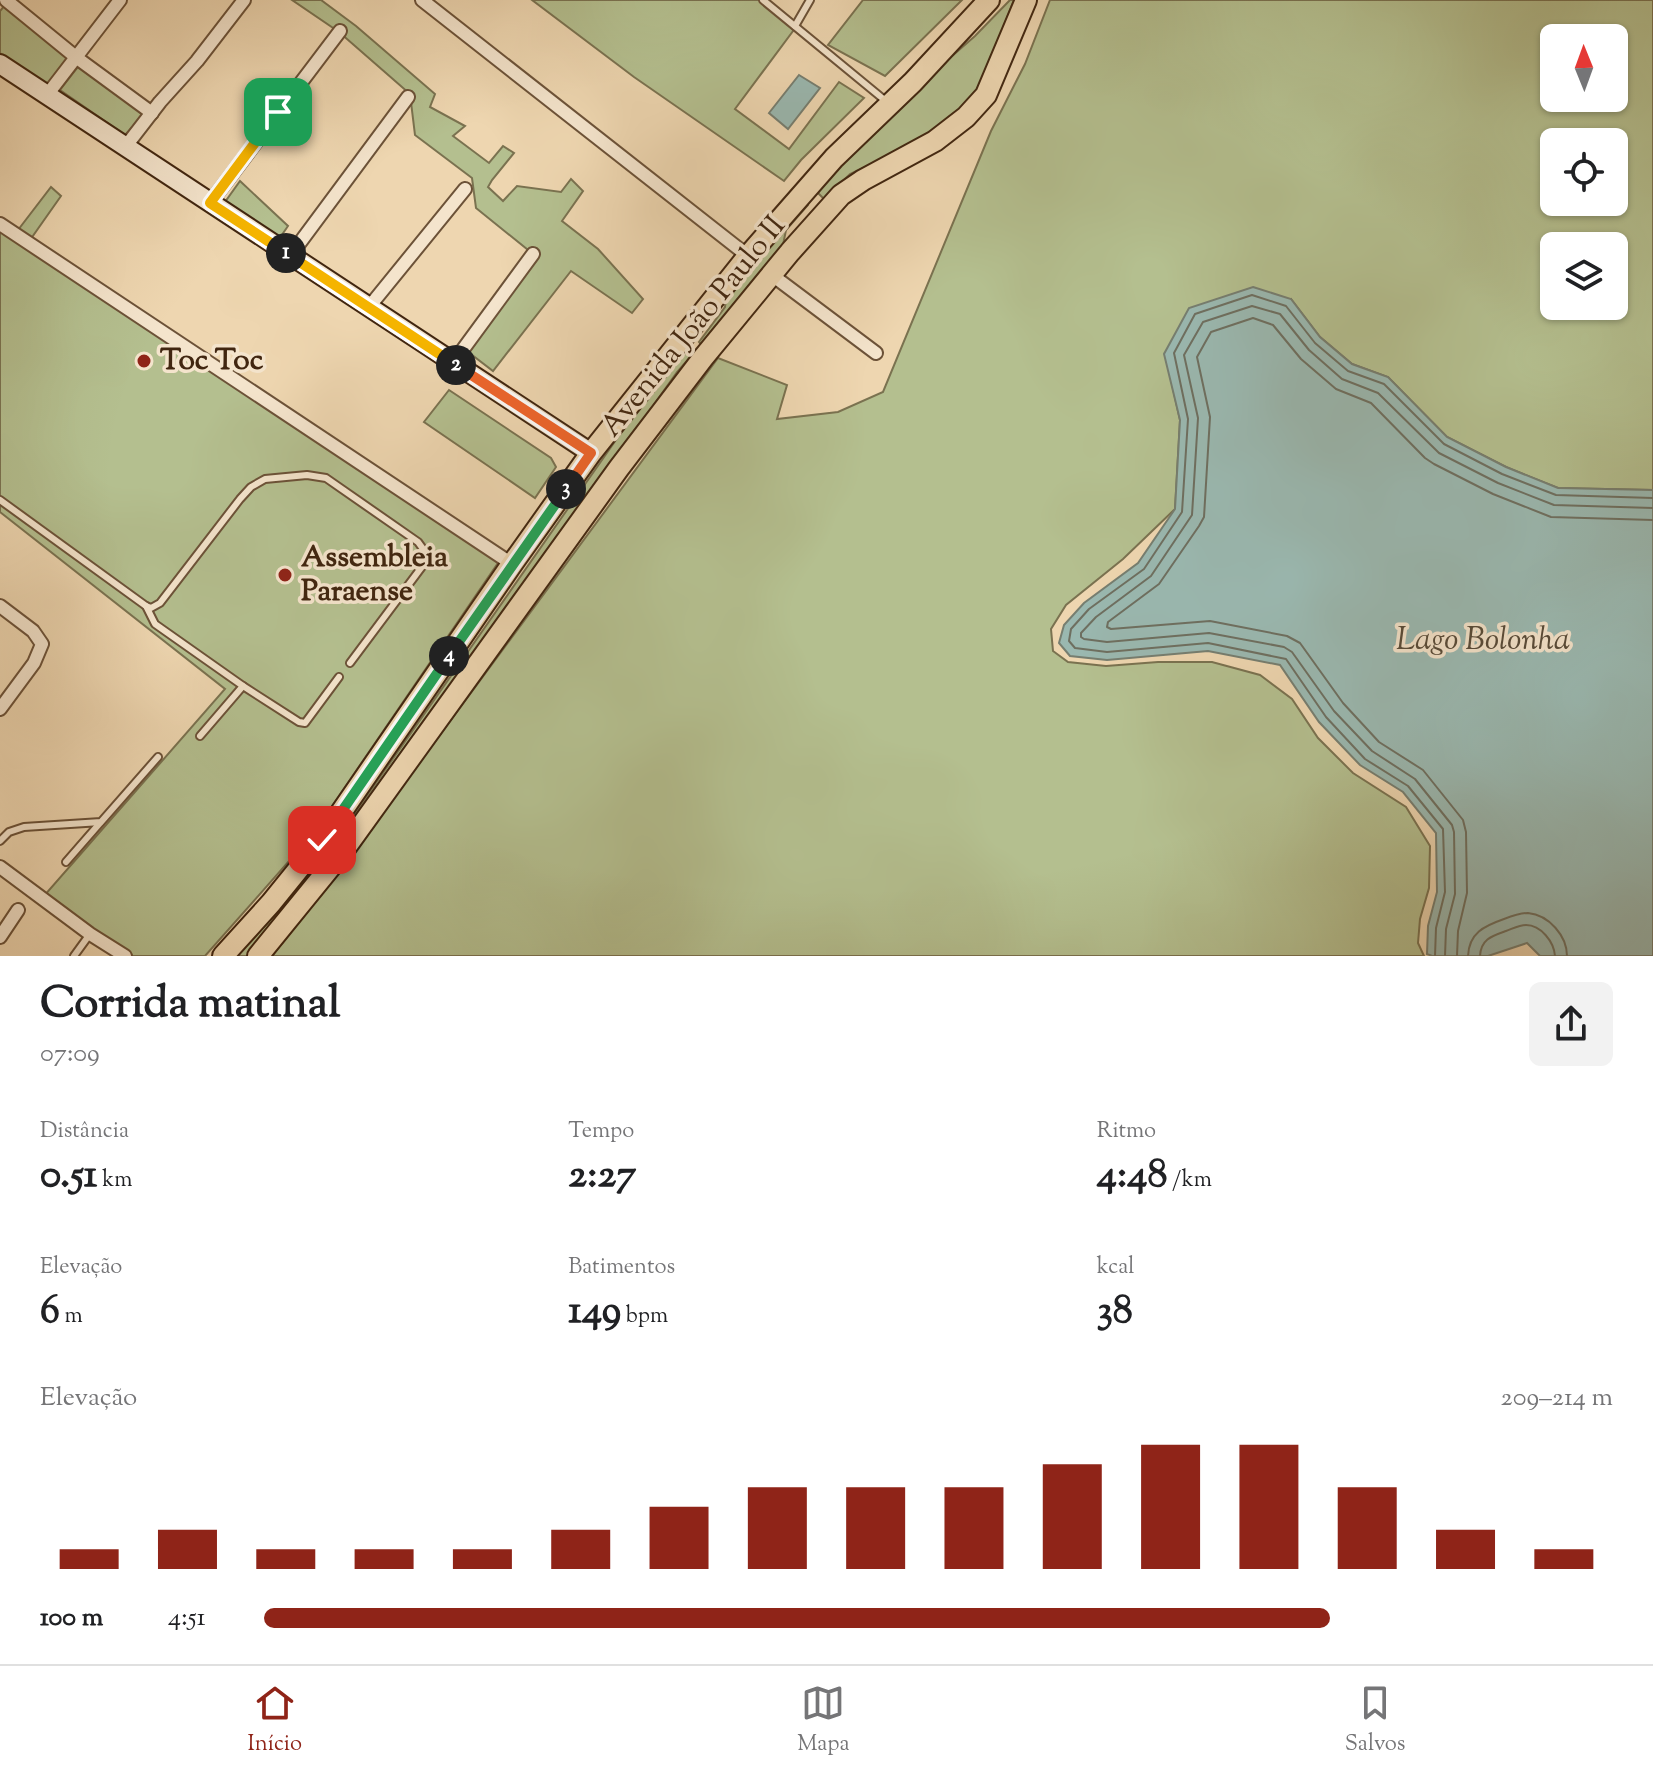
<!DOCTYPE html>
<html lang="pt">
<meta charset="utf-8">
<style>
body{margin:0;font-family:"Sorts Mill Goudy",serif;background:#f2f2f2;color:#202124;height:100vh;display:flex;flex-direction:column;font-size:30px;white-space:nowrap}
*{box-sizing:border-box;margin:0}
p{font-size:26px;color:#757577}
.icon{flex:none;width:44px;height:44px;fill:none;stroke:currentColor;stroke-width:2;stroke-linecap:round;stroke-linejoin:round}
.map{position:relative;height:956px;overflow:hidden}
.details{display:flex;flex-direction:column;background:#fff;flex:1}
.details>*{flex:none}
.needle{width:52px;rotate:359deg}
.controls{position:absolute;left:1540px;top:24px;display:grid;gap:16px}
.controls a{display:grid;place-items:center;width:88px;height:88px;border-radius:12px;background:#fff;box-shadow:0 2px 6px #0004;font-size:40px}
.pin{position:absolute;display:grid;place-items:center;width:68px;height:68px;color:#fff;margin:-34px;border-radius:16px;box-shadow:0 4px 12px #0006}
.km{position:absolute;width:40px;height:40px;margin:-20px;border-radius:50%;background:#222;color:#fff;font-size:22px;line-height:40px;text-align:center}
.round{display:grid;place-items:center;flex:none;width:84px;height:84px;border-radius:12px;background:#f2f2f2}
.overview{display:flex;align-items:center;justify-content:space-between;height:136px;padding:0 40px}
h1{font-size:44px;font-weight:700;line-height:60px}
.stats{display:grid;grid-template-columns:repeat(3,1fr);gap:12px;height:136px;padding:8px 40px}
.stats div{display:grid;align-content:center}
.stats b{font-size:40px;font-weight:700}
.stats small{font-size:22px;font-weight:400}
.stats p{font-size:22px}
.chart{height:224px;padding:16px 40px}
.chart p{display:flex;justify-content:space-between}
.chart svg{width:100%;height:144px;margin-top:8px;stroke:#8f2418;stroke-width:6}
ul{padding:0 40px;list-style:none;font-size:26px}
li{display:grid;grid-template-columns:128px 96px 1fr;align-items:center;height:60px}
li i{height:20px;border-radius:10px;background:#8f2418}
.tab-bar{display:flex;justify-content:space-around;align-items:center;height:112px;border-top:2px solid #e0e0e0;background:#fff;font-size:22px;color:#757577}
.tab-bar a{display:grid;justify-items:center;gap:4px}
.tab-bar .current{color:#8f2418}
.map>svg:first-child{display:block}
</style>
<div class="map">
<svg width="1653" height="956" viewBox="0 0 1653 956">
<rect width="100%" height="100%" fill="#eed6b0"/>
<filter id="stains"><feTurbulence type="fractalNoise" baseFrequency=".0025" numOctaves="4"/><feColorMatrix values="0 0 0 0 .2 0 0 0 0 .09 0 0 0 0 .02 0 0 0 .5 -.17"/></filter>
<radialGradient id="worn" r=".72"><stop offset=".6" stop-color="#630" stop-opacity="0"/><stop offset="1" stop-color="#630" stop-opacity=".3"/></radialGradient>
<g fill="#b4bf8f" stroke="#7a7250" stroke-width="2" fill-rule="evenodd">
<path d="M 292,0 L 321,0 L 356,26 L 435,94 L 430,107 L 465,126 L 453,136 L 489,163 L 503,146 L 514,153 L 492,180 L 488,187 L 503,201 L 517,186 L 561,192 L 571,179 L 583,191 L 562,221 L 598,249 L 643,299 L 632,313 L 571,271 L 493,371 L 463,348 L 533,254 L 476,208 L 472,178 L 415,135 L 410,94 L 339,32 Z"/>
<path d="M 532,0 L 761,0 L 796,27 L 735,109 L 789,149 L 839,82 L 864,98 L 801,160 L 784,181 L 634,77 Z"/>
<path d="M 863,0 L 962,0 L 885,76 L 828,45 Z"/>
<path d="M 1010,0 L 1014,0 L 978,91 L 952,120 L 896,152 L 850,174 L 824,199 L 814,189 L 928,77 L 975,36 Z"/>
<path d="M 1050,0 L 1653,0 L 1653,490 L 1558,488 L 1506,467 L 1447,437 L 1388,377 L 1352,364 L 1320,337 L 1291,299 L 1165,353 L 1180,420 L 1175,509 L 1123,559 L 1066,605 L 1051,629 L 1053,651 L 1068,662 L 1106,666 L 1158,662 L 1212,662 L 1260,675 L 1292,699 L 1318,738 L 1353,773 L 1406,807 L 1430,846 L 1429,888 L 1420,919 L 1418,943 L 1424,956 L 272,956 L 335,877 L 718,358 L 787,385 L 777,419 L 838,412 L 883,392 L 991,131 L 1025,64 ZM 1554,38 L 1614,38 L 1614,98 L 1554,98 ZM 1554,142 L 1614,142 L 1614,202 L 1554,202 ZM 1554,246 L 1614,246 L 1614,306 L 1554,306 Z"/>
<path d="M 5,5 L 70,55 L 47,86 L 0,53 L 0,11 Z"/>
<path d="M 81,63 L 145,114 L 125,135 L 60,90 Z"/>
<path d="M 240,181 L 288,226 L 279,239 L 225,202 Z"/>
<path d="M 51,187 L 61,196 L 30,240 L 18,230 Z"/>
<path d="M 804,198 L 808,205 L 786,230 L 782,250 L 703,347 L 699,342 L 725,307 L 727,291 Z"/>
<path d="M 0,225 L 502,557 L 313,834 L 205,956 L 130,956 L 43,897 L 225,689 L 0,512 Z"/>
<path d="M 690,344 L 692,355 L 677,372 L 621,451 L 571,517 L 503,616 L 280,920 L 247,956 L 234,956 L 281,909 L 327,853 L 639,407 L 675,357 Z"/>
<path d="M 449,390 L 551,458 L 556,467 L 535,498 L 424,422 Z"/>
</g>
<g fill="#9ab8b0" stroke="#767e70" stroke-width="2">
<path d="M 799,75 L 820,88 L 788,129 L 769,113 Z"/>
<path d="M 1253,287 L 1291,299 L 1320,337 L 1352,364 L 1388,377 L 1447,437 L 1506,467 L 1558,488 L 1653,490 L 1653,956 L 1540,956 L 1527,943 L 1488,956 L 1432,956 L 1427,954 L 1428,926 L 1437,892 L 1436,833 L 1403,792 L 1360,765 L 1319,722 L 1280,665 L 1208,651 L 1107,660 L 1070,656 L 1059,643 L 1064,625 L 1084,603 L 1138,563 L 1175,509 L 1180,420 L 1164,354 L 1189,308 Z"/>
</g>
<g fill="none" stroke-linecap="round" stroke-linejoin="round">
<g stroke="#6e6f60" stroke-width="2">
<path d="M 1435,956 L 1436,928 L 1445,892 L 1443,829 L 1408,786 L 1365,759 L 1326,717 L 1286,659 L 1208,643 L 1107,652 L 1075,648 L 1069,641 L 1071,629 L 1089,609 L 1144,569 L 1182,512 L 1188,419 L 1174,353 L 1195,314 L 1252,295 L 1286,306 L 1315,343 L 1348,371 L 1384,384 L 1444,444 L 1502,474 L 1556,495 L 1653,498"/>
<path d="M 1445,956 L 1446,929 L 1455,894 L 1454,832 L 1452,825 L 1415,779 L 1372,751 L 1334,711 L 1292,652 L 1284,647 L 1209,633 L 1107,642 L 1084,639 L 1081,637 L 1081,633 L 1096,617 L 1151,576 L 1192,515 L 1198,418 L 1184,355 L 1203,322 L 1252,306 L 1280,314 L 1309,350 L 1342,379 L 1378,393 L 1439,453 L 1498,483 L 1554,505 L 1653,508"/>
<path d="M 1457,956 L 1458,931 L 1467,893 L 1466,832 L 1463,820 L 1423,770 L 1379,742 L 1343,703 L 1300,643 L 1287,636 L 1210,621 L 1111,629 L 1107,627 L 1108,622 L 1159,584 L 1199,526 L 1204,517 L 1210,417 L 1197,357 L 1211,332 L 1253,318 L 1273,325 L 1301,359 L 1336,389 L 1371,403 L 1425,458 L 1434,464 L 1493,494 L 1551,517 L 1653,520"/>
<path d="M 1468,956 C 1469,933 1484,926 1504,919 C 1512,916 1520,913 1528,913 C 1549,915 1567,936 1567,956"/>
<path d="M 1480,956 C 1481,939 1492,936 1506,931 C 1512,929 1519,925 1526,925 C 1541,925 1554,942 1555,956"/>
</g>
<defs>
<g id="lane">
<path d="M 763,0 L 887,102"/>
<path d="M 795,26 L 810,0"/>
<path d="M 0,500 L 146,606 L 155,624 L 243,686 L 299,722 L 305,723 L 339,677"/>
<path d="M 146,606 L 151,608 L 160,603 L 240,499 L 251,487 L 265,479 L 307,475 L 326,478 L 418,542 L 426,553 L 427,560 L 350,663"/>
<path d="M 200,736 L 243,686"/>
<path d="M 0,841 L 9,832 L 24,827 L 101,822 L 158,757"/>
<path d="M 66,862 L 100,823"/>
<path d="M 74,956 L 90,934"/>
</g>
<g id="street">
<path d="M 6,0 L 77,58 L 152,113"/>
<path d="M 422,0 L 748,256"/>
<path d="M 47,95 L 120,0"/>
<path d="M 126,146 L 160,102 L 197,61 L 244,0"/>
<path d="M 210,203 L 340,31"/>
<path d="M 0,224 L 512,564"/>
<path d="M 290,256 L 408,97"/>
<path d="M 772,275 L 876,353"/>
<path d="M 369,307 L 465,189"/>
<path d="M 453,363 L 533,254"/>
<path d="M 0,606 L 33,631 L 42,644 L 34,663 L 0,709"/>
<path d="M 0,867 L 90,934 L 125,956"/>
<path d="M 0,937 L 18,910"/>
</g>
<path id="secondary" d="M 0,64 L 591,453"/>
<g id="primary">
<path d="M 223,956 L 271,903 L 322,840 L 512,564 L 591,453 L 748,256 L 834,158 L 913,82 L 989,0"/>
<path d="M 258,956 L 341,854 L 619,468 L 703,358 L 790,252 L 841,195 L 863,180 L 935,141 L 966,117 L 986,95 L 1026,0"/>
</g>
</defs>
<use href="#lane" stroke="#6c5238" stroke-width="10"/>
<use href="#street" stroke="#6c5238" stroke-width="16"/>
<use href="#secondary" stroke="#412610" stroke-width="22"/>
<use href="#primary" stroke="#412610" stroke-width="24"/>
<use href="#lane" stroke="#f4e4cc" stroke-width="6"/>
<use href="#street" stroke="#f4e4cc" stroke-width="12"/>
<use href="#secondary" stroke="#f4e4cc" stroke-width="18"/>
<use href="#primary" stroke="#eed6b0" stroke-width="20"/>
</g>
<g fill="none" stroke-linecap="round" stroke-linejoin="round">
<defs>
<path id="split-1" d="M 278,112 L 210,203 L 286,253"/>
<path id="split-2" d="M 286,253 L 456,365"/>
<path id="split-3" d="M 456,365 L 591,453 L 566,489"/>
<path id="split-4" d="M 449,656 L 566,489"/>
<path id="split-5" d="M 322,840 L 449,656"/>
</defs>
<use href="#split-1" stroke="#fff" stroke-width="16"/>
<use href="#split-2" stroke="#fff" stroke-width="16"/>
<use href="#split-3" stroke="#fff" stroke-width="16"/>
<use href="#split-4" stroke="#fff" stroke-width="16"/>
<use href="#split-5" stroke="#fff" stroke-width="16"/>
<use href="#split-1" stroke="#f5b400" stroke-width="10"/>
<use href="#split-2" stroke="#f5b400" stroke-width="10"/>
<use href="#split-3" stroke="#f0652b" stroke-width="10"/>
<use href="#split-4" stroke="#22a559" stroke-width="10"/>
<use href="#split-5" stroke="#22a559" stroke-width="10"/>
</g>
<g fill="#8f2418" stroke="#f4e4cc" stroke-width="3">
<circle cx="144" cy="361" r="8"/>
<circle cx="285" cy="575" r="8"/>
</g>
<g text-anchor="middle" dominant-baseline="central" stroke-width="7" stroke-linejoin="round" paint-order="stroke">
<g font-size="30" fill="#412610" stroke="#f4e4cc">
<text transform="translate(694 327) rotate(-51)">Avenida João Paulo II</text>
</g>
<g font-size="30" font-weight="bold" fill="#412610" stroke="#f4e4cc" text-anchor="start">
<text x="160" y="361">Toc Toc</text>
<text x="301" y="558">Assembleia<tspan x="301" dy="34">Paraense</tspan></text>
</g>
<g font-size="32" font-style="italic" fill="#574a38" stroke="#f4e4cc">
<text x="1483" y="641">Lago Bolonha</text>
</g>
</g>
<rect width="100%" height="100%" filter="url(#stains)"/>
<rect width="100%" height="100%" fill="url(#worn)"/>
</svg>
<div class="controls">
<a><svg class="needle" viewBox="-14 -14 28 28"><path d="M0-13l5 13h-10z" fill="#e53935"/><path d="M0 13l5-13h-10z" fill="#757577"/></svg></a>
<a><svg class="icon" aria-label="locate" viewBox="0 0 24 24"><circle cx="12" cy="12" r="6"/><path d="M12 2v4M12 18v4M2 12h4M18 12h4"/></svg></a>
<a><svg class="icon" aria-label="layers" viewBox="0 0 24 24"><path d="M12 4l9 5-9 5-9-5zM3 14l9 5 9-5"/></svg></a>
</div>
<div class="pin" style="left:278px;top:112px;background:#1e9e55"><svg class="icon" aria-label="arrive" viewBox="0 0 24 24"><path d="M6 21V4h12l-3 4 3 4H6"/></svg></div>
<div class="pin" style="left:322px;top:840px;background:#d93025"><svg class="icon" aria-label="check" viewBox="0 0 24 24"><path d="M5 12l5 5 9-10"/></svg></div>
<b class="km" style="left:286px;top:253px">1</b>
<b class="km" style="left:456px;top:365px">2</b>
<b class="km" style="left:566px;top:489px">3</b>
<b class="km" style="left:449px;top:656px">4</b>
</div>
<section class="details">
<div class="overview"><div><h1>Corrida matinal</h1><p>07:09</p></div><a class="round"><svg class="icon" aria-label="share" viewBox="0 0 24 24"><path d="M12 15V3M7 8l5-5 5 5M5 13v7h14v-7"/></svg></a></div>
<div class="stats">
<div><p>Distância</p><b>0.51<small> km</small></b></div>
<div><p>Tempo</p><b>2:27</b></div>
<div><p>Ritmo</p><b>4:48<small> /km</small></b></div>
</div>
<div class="stats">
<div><p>Elevação</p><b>6<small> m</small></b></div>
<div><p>Batimentos</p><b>149<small> bpm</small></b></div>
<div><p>kcal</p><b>38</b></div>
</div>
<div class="chart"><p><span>Elevação</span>209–214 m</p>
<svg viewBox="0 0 160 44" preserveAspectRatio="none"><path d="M5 44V38M15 44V32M25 44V38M35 44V38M45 44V38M55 44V32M65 44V25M75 44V19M85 44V19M95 44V19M105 44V12M115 44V6M125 44V6M135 44V19M145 44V32M155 44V38"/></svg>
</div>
<ul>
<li><b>100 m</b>4:51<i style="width:79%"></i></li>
</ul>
</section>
<nav class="tab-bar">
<a class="current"><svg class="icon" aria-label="home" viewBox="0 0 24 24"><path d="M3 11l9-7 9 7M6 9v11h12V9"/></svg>Início</a>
<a><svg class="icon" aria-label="map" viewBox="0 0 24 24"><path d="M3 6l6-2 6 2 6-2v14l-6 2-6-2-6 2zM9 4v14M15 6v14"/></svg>Mapa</a>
<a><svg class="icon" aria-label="saved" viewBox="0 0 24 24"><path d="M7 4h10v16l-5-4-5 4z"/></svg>Salvos</a>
</nav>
